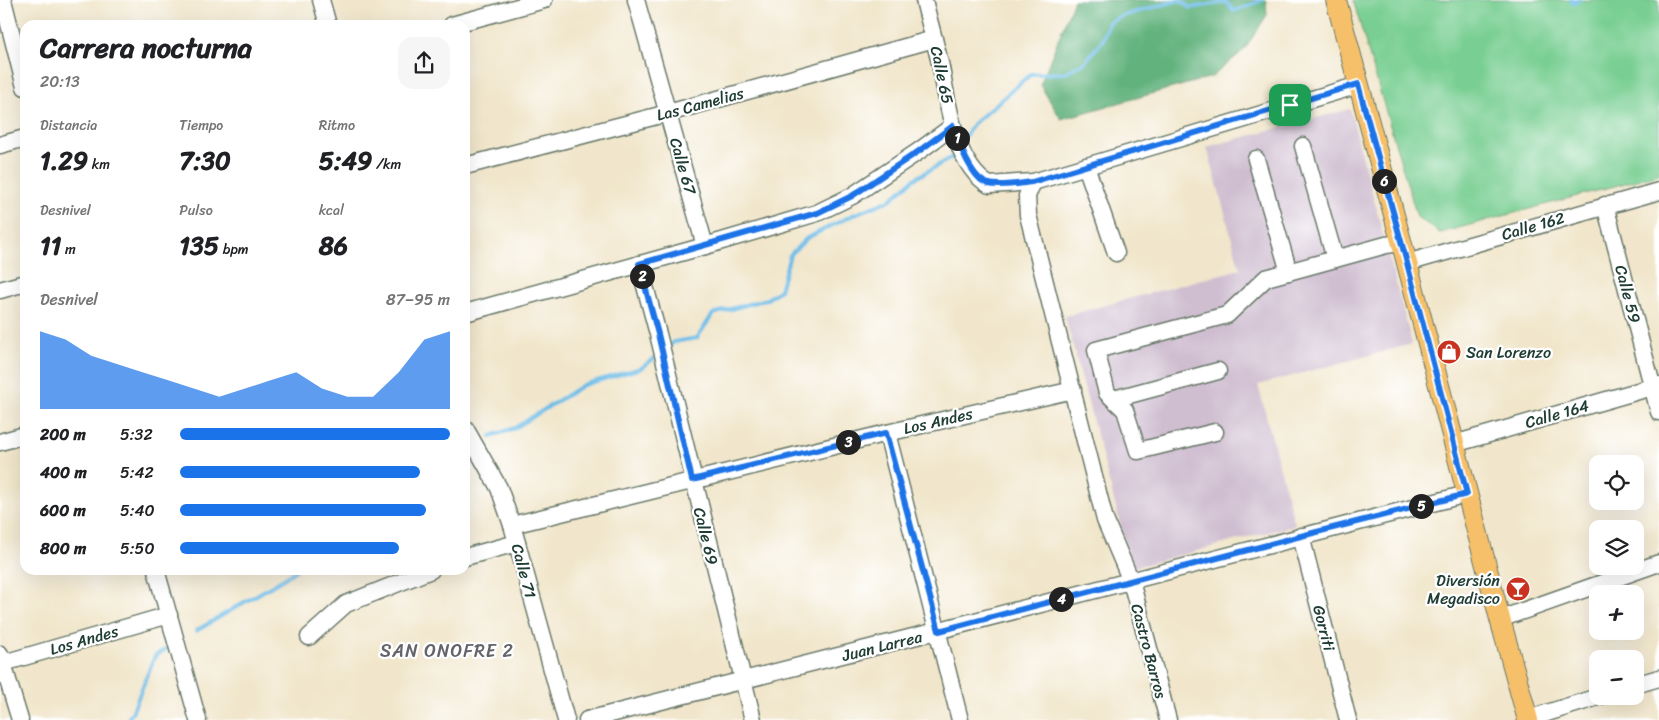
<!DOCTYPE html>
<html lang="es">
<meta charset="utf-8">
<style>
body{margin:0;font-family:Sriracha,sans-serif;background:#f6f6f6;color:#202124;height:100vh;display:flex;flex-direction:column;font-size:19px;white-space:nowrap}
*{box-sizing:border-box;margin:0}
p{font-size:16px;color:#757577}
.icon{flex:none;width:28px;height:28px;fill:none;stroke:currentColor;stroke-width:2;stroke-linecap:round;stroke-linejoin:round}
.map{position:relative;flex:1;overflow:hidden}
.sheet{position:absolute;left:20px;top:20px;width:450px;height:555px;display:flex;flex-direction:column;background:#fff;border-radius:15px;box-shadow:0 5px 20px #0002}
.sheet>*{flex:none}
.fabs{position:absolute;left:1589px;top:455px;display:grid;gap:10px}
.fabs a{display:grid;place-items:center;width:55px;height:55px;border-radius:10px;background:#fff;box-shadow:0 5px 20px #0002;font-size:25px}
.pin{position:absolute;display:grid;place-items:center;width:42px;height:42px;color:#fff;margin:-21px;border-radius:10px;box-shadow:0 2px 8px #0006}
.km{position:absolute;width:25px;height:25px;margin:-12px;border-radius:50%;background:#222;color:#fff;font-size:14px;line-height:25px;text-align:center}
.round{display:grid;place-items:center;flex:none;width:52px;height:52px;border-radius:15px;background:#f6f6f6}
.summary{display:flex;align-items:center;justify-content:space-between;height:85px;padding:0 20px}
h1{font-size:28px;font-weight:800;line-height:38px}
.figures{display:grid;grid-template-columns:repeat(3,1fr);gap:8px;height:85px;padding:5px 20px}
.figures div{display:grid;align-content:center}
.figures b{font-size:25px;font-weight:800}
.figures small{font-size:14px;font-weight:400}
.figures p{font-size:14px}
.chart{height:140px;padding:10px 20px}
.chart p{display:flex;justify-content:space-between}
.chart svg{width:100%;height:90px;margin-top:5px;fill:#1a73e8;opacity:.7}
ul{padding:0 20px;list-style:none;font-size:16px}
li{display:grid;grid-template-columns:80px 60px 1fr;align-items:center;height:38px}
li i{height:12px;border-radius:6px;background:#1a73e8}
.map>svg:first-child{display:block}
</style>
<div class="map">
<svg width="1659" height="720" viewBox="0 0 1659 720">
<rect width="100%" height="100%" fill="#fff"/>
<filter id="ink" filterUnits="userSpaceOnUse"><feTurbulence type="fractalNoise" baseFrequency=".02" numOctaves="2"/><feDisplacementMap in="SourceGraphic" scale="10" xChannelSelector="R" yChannelSelector="G"/><feConvolveMatrix kernelMatrix="1 2 1 2 8 2 1 2 1" color-interpolation-filters="sRGB"/></filter>
<filter id="wash" filterUnits="userSpaceOnUse"><feTurbulence type="fractalNoise" baseFrequency=".0096" numOctaves="4" result="noise"/><feDisplacementMap in="SourceGraphic" scale="20" xChannelSelector="R" yChannelSelector="G"/><feGaussianBlur stdDeviation="1.12" result="paint"/><feColorMatrix in="noise" values="0 0 0 0 0 0 0 0 0 0 0 0 0 0 0 0 0 1.4 0 .05"/><feComposite in="paint" operator="in"/></filter>
<g filter="url(#wash)">
<rect width="100%" height="100%" fill="#f1e6cb"/>
<path fill="#cfbdd0" d="M 1350,109 L 1412,344 L 1258,385 L 1295,525 L 1132,568 L 1065,316 L 1240,269 L 1207,147 Z"/>
<path fill="#79cf93" stroke="#4c8664" d="M 1353,0 L 1659,0 L 1659,174 L 1440,233 L 1417,217 Z"/>
<path fill="#62b27d" stroke="#407858" d="M 1074,0 L 1266,0 L 1267,15 L 1245,49 L 1212,77 L 1061,119 L 1040,85 Z"/>
<g fill="none" stroke-linecap="round" stroke-linejoin="round">
<g stroke="#6ebde8" stroke-width="4">
<path d="M 1180,0 L 1190,8 L 1226,2 L 1234,11 L 1263,0"/>
<path d="M 1571,0 L 1574,3 L 1579,0"/>
<path d="M 963,140 L 973,124 L 1031,74 L 1064,73 L 1085,62 L 1103,40 L 1109,22 L 1122,16 L 1180,0"/>
<path d="M 666,349 L 674,342 L 697,338 L 713,314 L 767,299 L 780,290 L 790,255 L 807,238 L 855,214 L 890,200 L 914,179 L 951,158 L 957,150"/>
<path d="M 491,436 L 515,428 L 583,385 L 641,368 L 659,355"/>
<path d="M 196,631 L 285,578 L 296,570"/>
<path d="M 127,720 L 132,713 L 155,656 L 171,646"/>
</g>
</g>
</g>
<g filter="url(#ink)">
<g fill="none" stroke-linecap="round" stroke-linejoin="round">
<defs>
<g id="minor">
<path d="M 3,0 L 25,87"/>
<path d="M 321,0 L 328,25"/>
<path d="M 636,0 L 705,246"/>
<path d="M 924,0 C 929,21 935,42 940,63 C 948,101 953,163 989,185 L 1033,182 L 1359,85"/>
<path d="M 452,25 L 544,0"/>
<path d="M 0,145 L 25,138"/>
<path d="M 1303,146 L 1335,259"/>
<path d="M 1256,159 L 1289,272"/>
<path d="M 465,166 L 668,113 L 934,39"/>
<path d="M 1086,166 L 1116,253"/>
<path d="M 1033,182 L 1027,196 L 1028,215 L 1105,520 L 1131,581 L 1168,720"/>
<path d="M 1605,205 L 1659,412"/>
<path d="M 1407,263 L 1659,191"/>
<path d="M 639,264 L 658,334 L 753,720"/>
<path d="M 0,290 L 25,283"/>
<path d="M 465,313 L 705,246 L 817,213 L 852,196 L 919,151 L 953,126"/>
<path d="M 1114,399 L 1218,371"/>
<path d="M 465,428 L 499,488 L 512,525 L 566,720"/>
<path d="M 1215,432 L 1138,451 L 1125,410 L 1107,393 L 1096,350 L 1227,315 L 1266,278 L 1386,245 L 1401,243"/>
<path d="M 887,433 L 960,720"/>
<path d="M 0,442 L 25,435"/>
<path d="M 1454,444 L 1659,385"/>
<path d="M 512,525 L 887,433 L 1073,390"/>
<path d="M 1301,536 L 1348,720"/>
<path d="M 465,557 L 517,543"/>
<path d="M 156,570 L 198,720"/>
<path d="M 1500,619 L 1659,563"/>
<path d="M 309,637 L 346,604 L 431,570"/>
<path d="M 0,654 L 20,720"/>
<path d="M 0,664 L 169,615"/>
<path d="M 1635,685 L 1659,678"/>
<path d="M 1528,719 L 1601,696"/>
<path d="M 587,720 C 881,647 1173,568 1467,494"/>
</g>
<path id="major" d="M 1336,0 L 1407,263 L 1500,619 L 1528,720"/>
</defs>
<use href="#minor" stroke="#687869" stroke-width="19"/>
<use href="#major" stroke="#687869" stroke-width="22"/>
<use href="#minor" stroke="#fff" stroke-width="16"/>
<use href="#major" stroke="#f6c06b" stroke-width="20"/>
</g>
</g>
<g fill="none" stroke-linecap="round" stroke-linejoin="round" filter="url(#ink)">
<defs>
<path id="route" d="M 1358,84 L 1407,263 L 1467,494 L 1301,536 L 939,631 L 886,433 L 692,480 L 658,334 L 639,264 L 817,213 L 852,196 L 919,151 L 953,126 C 958,141 972,181 989,184 C 1000,187 1022,183 1032,182 Z"/>
</defs>
<use href="#route" stroke="#fff" stroke-width="10"/>
<use href="#route" stroke="#1a73e8" stroke-width="6"/>
</g>
<defs>
<symbol id="shop-disc" viewBox="-11 -11 22 22"><circle r="9.5" fill="#c8321e" stroke="#fff"/><path d="M-5-2.5h2.3a2.7 3.5 0 0 1 5.4 0H5L5.5 6h-11ZM-1.5-2.5h3a1.5 2.3 0 0 0-3 0Z" fill="#fff"/></symbol>
<symbol id="bar-disc" viewBox="-11 -11 22 22"><circle r="9.5" fill="#c8321e" stroke="#fff"/><path d="M-6-5H6L.8 .8V4.5H3.5V6h-7V4.5H-.8V.8Z" fill="#fff"/></symbol>
</defs>
<g fill-rule="evenodd">
<use href="#shop-disc" x="1435" y="338" width="28" height="28"/>
<use href="#bar-disc" x="1504" y="575" width="28" height="28"/>
</g>
<g text-anchor="middle" dominant-baseline="central" stroke-width="4.5" stroke-linejoin="round" paint-order="stroke">
<g font-size="16" fill="#1f3d34" stroke="#fff">
<text transform="translate(942 75) rotate(78)">Calle 65</text>
<text transform="translate(700 104) rotate(-15)">Las Camelias</text>
<text transform="translate(683 166) rotate(74)">Calle 67</text>
<text transform="translate(1533 226) rotate(-16)">Calle 162</text>
<text transform="translate(1628 294) rotate(75)">Calle 59</text>
<text transform="translate(1557 414) rotate(-16)">Calle 164</text>
<text transform="translate(938 421) rotate(-13)">Los Andes</text>
<text transform="translate(706 536) rotate(76)">Calle 69</text>
<text transform="translate(524 571) rotate(75)">Calle 71</text>
<text transform="translate(1324 628) rotate(76)">Gorriti</text>
<text transform="translate(84 640) rotate(-16)">Los Andes</text>
<text transform="translate(882 646) rotate(-14)">Juan Larrea</text>
<text transform="translate(1149 651) rotate(75)">Castro Barros</text>
</g>
<g font-size="16" fill="#1f3d34" stroke="#fff" text-anchor="start">
<text x="1466" y="352">San Lorenzo</text>
<text x="1500" y="580" text-anchor="end">Diversión<tspan x="1500" dy="18">Megadisco</tspan></text>
</g>
<g font-size="18" letter-spacing="1" fill="#64656b" stroke="#fff">
<text x="447" y="651">SAN ONOFRE 2</text>
</g>
</g>
</svg>
<div class="fabs">
<a><svg class="icon" aria-label="locate" viewBox="0 0 24 24"><circle cx="12" cy="12" r="6"/><path d="M12 2v4M12 18v4M2 12h4M18 12h4"/></svg></a>
<a><svg class="icon" aria-label="layers" viewBox="0 0 24 24"><path d="M12 4l9 5-9 5-9-5zM3 14l9 5 9-5"/></svg></a>
<a>+</a>
<a>−</a>
</div>
<div class="pin" style="left:1290px;top:105px;background:#1e9e55"><svg class="icon" aria-label="arrive" viewBox="0 0 24 24"><path d="M6 21V4h12l-3 4 3 4H6"/></svg></div>
<b class="km" style="left:957px;top:138px">1</b>
<b class="km" style="left:642px;top:276px">2</b>
<b class="km" style="left:848px;top:442px">3</b>
<b class="km" style="left:1061px;top:599px">4</b>
<b class="km" style="left:1421px;top:506px">5</b>
<b class="km" style="left:1384px;top:181px">6</b>
<section class="sheet">
<div class="summary"><div><h1>Carrera nocturna</h1><p>20:13</p></div><a class="round"><svg class="icon" aria-label="share" viewBox="0 0 24 24"><path d="M12 15V3M7 8l5-5 5 5M5 13v7h14v-7"/></svg></a></div>
<div class="figures">
<div><p>Distancia</p><b>1.29<small> km</small></b></div>
<div><p>Tiempo</p><b>7:30</b></div>
<div><p>Ritmo</p><b>5:49<small> /km</small></b></div>
</div>
<div class="figures">
<div><p>Desnivel</p><b>11<small> m</small></b></div>
<div><p>Pulso</p><b>135<small> bpm</small></b></div>
<div><p>kcal</p><b>86</b></div>
</div>
<div class="chart"><p><span>Desnivel</span>87–95 m</p>
<svg viewBox="0 0 160 44" preserveAspectRatio="none"><path d="M0 44V6L10 10L20 18L30 22L40 26L50 30L60 34L70 38L80 34L90 30L100 26L110 34L120 38L130 38L140 26L150 10L160 6V44z"/></svg>
</div>
<ul>
<li><b>200 m</b>5:32<i style="width:100%"></i></li>
<li><b>400 m</b>5:42<i style="width:89%"></i></li>
<li><b>600 m</b>5:40<i style="width:91%"></i></li>
<li><b>800 m</b>5:50<i style="width:81%"></i></li>
</ul>
</section>
</div>
